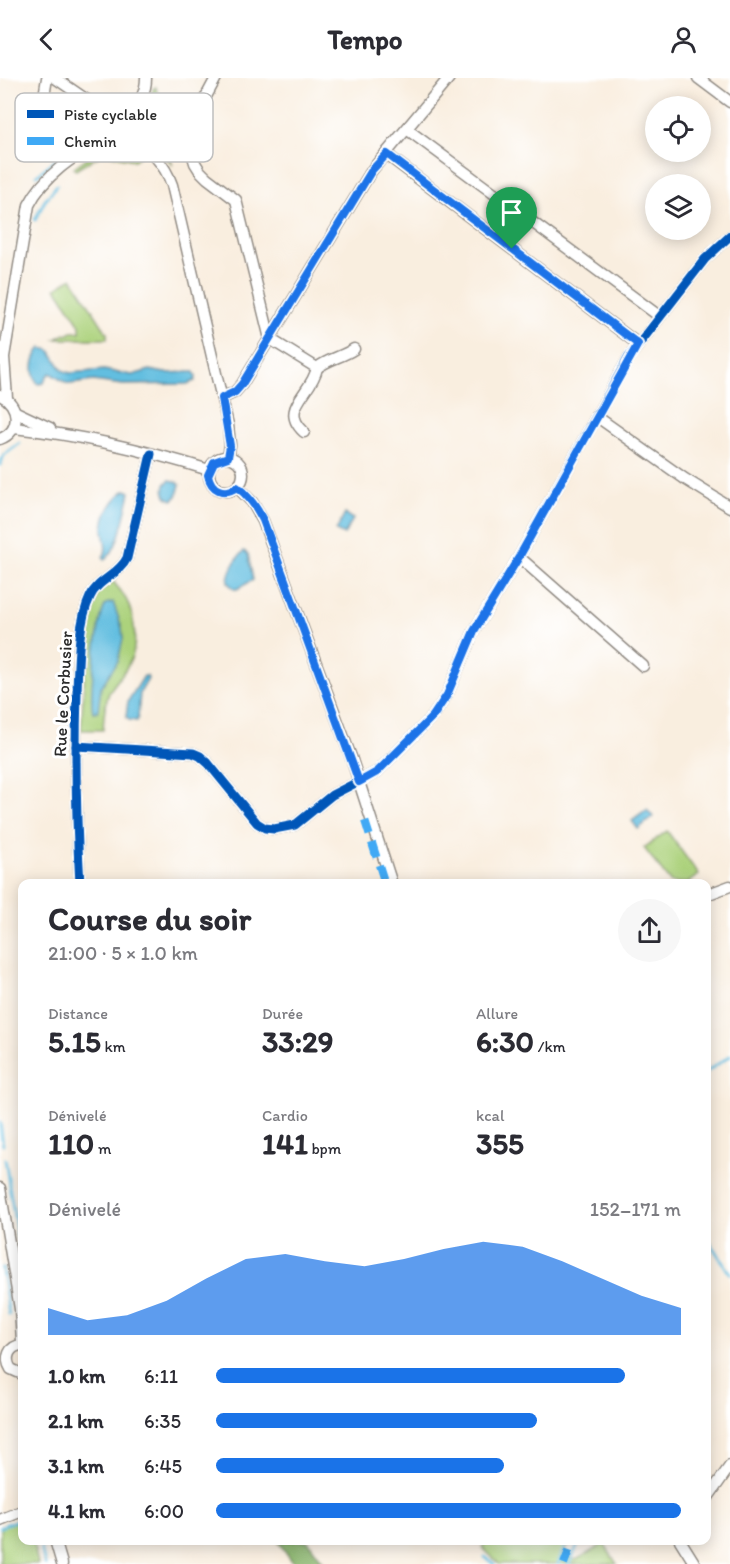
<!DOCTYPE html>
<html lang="fr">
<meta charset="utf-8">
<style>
body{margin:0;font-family:Itim,sans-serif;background:#f7f7f7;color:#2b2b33;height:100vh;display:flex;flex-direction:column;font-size:22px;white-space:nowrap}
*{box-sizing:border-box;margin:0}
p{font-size:20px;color:#7c7c81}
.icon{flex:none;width:33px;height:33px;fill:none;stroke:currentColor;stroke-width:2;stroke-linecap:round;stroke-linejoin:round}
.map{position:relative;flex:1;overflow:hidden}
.drawer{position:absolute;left:18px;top:801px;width:693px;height:666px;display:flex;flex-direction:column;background:#fff;border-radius:12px;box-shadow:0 3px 15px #0003}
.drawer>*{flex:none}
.buttons{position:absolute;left:645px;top:18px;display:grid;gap:12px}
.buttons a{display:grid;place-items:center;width:66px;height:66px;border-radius:50%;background:#fff;box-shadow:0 3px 15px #0003;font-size:30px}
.pin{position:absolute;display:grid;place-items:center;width:51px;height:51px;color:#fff;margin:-62px -26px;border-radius:50% 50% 50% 0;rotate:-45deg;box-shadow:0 0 6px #0007}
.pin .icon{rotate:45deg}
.round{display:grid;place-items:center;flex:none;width:63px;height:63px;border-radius:32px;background:#f7f7f7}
.summary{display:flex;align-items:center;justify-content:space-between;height:102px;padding:0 30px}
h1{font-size:33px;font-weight:700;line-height:45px}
.figures{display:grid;grid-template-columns:repeat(3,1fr);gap:9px;height:102px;padding:6px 30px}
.figures div{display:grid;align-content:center}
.figures b{font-size:30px;font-weight:700}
.figures small{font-size:16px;font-weight:400}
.figures p{font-size:16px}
.chart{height:168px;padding:12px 30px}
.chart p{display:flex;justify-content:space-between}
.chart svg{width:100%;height:108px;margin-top:6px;fill:#1a73e8;opacity:.7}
ul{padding:0 30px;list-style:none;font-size:20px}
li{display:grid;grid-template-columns:96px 72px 1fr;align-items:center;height:45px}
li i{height:15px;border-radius:8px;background:#1a73e8}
header{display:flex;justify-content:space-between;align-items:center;height:78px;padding:0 30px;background:#fff;font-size:27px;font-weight:700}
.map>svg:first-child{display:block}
</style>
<header><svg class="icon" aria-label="back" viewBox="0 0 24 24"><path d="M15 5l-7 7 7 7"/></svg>Tempo<svg class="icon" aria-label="person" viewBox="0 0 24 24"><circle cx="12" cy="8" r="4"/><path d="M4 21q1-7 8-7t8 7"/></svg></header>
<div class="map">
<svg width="730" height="1486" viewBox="0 0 730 1486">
<rect width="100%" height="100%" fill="#fff"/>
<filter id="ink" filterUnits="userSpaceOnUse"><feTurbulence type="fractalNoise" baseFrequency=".0167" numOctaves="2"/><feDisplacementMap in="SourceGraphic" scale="12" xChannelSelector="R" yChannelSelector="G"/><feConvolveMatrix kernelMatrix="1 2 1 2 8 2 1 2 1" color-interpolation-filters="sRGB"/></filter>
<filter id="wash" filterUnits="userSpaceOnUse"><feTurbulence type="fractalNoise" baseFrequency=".008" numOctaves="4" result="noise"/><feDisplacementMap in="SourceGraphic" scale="24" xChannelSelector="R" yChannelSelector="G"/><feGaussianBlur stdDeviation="1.35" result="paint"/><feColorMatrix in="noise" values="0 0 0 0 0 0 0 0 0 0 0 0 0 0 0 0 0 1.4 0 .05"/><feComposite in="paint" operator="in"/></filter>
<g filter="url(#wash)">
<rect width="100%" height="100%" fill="#f9eedf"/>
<g fill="#acd27c" stroke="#6c7e54" stroke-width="1.5">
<path d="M 156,9 L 172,86 C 167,81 162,74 157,68 C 134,44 148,38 153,11 Z"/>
<path d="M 109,73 L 131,74 L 140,78 L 134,82 C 103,75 103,73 76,92 L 73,90 L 91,77 Z"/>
<path d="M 72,200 L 107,255 L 107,261 L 56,261 L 65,256 L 67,257 L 72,254 L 80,254 L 80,247 L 56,210 Z"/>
<path d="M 113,503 C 118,510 123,516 127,523 C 135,541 139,570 128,587 C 123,597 114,605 109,615 C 104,627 104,639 103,652 L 81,652 L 86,572 L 92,524 L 99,513 Z"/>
<path d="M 667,753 L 699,797 L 687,805 L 671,805 L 644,770 Z"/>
<path d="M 22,1440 L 22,1462 L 33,1463 L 38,1486 L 0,1486 L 0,1449 Z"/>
<path d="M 487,1463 L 570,1463 L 563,1477 L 576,1482 L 604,1466 L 617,1486 L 499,1486 L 482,1469 Z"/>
</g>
<path fill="#89b46c" stroke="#5a704c" stroke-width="1.5" d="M 278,1463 L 308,1463 L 325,1486 L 294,1486 Z"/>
<g fill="#62bee0" stroke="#467486" stroke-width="1.5">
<path d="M 41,270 L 50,272 L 62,292 L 70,295 L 104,292 L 132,297 L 150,292 L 165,295 L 190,294 L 194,294 L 196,299 L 195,303 L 187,306 L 123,307 L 93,303 L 71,306 L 66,305 L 50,295 L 46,299 L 44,305 L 38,306 C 30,295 32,280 41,270 Z"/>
<path d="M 170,402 L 178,404 L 180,406 L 177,418 L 172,422 L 167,419 C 163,413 163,406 170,402 Z"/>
<path d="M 126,412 L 130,414 L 129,419 C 125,435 118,475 104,482 L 103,479 C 109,472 103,460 103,451 C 103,437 114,419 126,412 Z"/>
<path d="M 345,436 L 353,441 L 344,457 L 336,453 Z"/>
<path d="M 244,473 L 248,476 L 253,502 L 237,511 L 234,511 L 228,505 C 228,493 236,480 244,473 Z"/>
<path d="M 113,524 L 122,550 L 123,561 L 118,583 L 101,609 L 98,633 L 93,634 C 89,618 97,540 106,526 Z"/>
<path d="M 144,598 L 147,598 L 148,601 L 140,615 L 138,640 L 137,643 L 129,642 L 126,639 L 128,623 Z"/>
<path d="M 647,732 L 653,739 L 638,751 L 632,743 Z"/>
</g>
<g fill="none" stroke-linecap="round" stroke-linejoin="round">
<g stroke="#62bee0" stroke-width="3">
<path d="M 37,97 L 72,68"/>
<path d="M 35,142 L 44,124 L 57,107"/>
<path d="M 0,387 L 4,377 L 20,365"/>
<path d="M 706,994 L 730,978"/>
<path d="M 0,1045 L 3,1067"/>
<path d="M 5,1081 L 22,1188"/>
<path d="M 706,1158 L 730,1196"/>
<path d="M 2,1190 L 9,1237"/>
<path d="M 0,1449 L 22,1440"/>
<path d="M 41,1470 L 45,1486"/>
<path d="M 485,1479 L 494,1486"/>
<path d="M 558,1486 L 567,1462"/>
<path d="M 569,1486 L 580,1462"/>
</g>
</g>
</g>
<g filter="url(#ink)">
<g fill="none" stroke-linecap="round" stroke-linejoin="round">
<defs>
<g id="minor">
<path d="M 55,0 L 109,37"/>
<path d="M 216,0 L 194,41 L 189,65 L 195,85 L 200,93 L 207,100 L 236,122 L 270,261 L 317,290 C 328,281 342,279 354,271"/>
<path d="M 698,0 L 730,24"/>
<circle cx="120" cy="48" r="16"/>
<path d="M 130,37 C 139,25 146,15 146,0"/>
<path d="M 408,52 L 659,238"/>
<path d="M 132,58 C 150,72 164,84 172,107 L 228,347 L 230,367 L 228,379"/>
<path d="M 37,62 L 47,0"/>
<path d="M 386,76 L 638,266"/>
<path d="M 7,320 L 4,279 L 29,127 C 45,95 78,76 107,58"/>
<path d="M 222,320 L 235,314 L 242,306 L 372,92 L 449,0"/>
<path d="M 16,334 L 50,350"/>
<path d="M 596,338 L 685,401 L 730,429"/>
<path d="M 14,350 C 80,357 145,372 209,392"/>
<path d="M 304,354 C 278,330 312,316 317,290"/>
<path d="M 0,361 C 22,353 20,326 0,317"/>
<circle cx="226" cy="396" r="17"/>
<path d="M 237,409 L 252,424 L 263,443 L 351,679 L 392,806"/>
<path d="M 519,479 L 643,588"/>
<path d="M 76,668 L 193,675 L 200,678 L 208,685 L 257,745 L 265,750 L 274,751 L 295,747 L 332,717 L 377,694 L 433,638 L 447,617 L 474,553 L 519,479 L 629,279 L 705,181 L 730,158"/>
<path d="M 80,806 C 76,741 75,678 77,614 C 78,586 78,544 90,519 C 97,502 119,497 127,480 L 151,376"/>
<path d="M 706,817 L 730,808"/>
<path d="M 0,1110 L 20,1231 L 22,1263"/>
<path d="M 22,1267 C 9,1268 4,1280 11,1291 L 22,1296"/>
<path d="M 706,1422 L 730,1388"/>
<path d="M 0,1442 L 22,1433"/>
<path d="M 55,1462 L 62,1486"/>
<path d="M 680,1462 L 695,1486"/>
</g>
</defs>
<use href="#minor" stroke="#928c85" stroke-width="13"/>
<use href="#minor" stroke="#fff" stroke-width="10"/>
<g stroke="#3fa9f5" stroke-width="8" stroke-dasharray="15 8" stroke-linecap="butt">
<path d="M 365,743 L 385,806"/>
<path d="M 564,1486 L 573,1462"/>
</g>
<defs>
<g id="cycleway">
<path d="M 76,668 L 193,675 L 200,678 L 208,685 L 257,745 L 265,750 L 274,751 L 295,747 L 332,717 L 377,694 L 433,638 L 447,617 L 474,553 L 519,479 L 629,279 L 705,181 L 730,158"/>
<path d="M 80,806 C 76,741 75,678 77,614 C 78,586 78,544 90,519 C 97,502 119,497 127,480 L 151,376"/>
</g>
</defs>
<use href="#cycleway" stroke="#fff" stroke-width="13"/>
<use href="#cycleway" stroke="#0057b8" stroke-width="9"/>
</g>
</g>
<g fill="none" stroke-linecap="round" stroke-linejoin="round" filter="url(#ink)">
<defs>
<path id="route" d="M 387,76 L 638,266 L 519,479 L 474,553 L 447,617 L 433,638 L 377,694 L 359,704 L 263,442 C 257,430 249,418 237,409 C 224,418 211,412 208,397 L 214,384 L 228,379 L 230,368 L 222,320 L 235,314 L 242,306 L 372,92 Z"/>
</defs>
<use href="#route" stroke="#fff" stroke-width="12"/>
<use href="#route" stroke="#1a73e8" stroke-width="8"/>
</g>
<g text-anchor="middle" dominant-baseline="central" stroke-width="6" stroke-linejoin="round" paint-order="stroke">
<g font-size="18" fill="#2b2b2b" stroke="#fff">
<text transform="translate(63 616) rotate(-87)">Rue le Corbusier</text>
</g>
</g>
<rect x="15" y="15" width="198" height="69" rx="9" fill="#fff" stroke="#bfbfbf" stroke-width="1.5"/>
<rect x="27" y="32" width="27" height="8" fill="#0057b8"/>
<rect x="27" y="59" width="27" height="8" fill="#3fa9f5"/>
<g font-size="16" fill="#2b2b2b">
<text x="64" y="42">Piste cyclable</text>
<text x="64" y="69">Chemin</text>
</g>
</svg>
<div class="buttons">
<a><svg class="icon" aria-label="locate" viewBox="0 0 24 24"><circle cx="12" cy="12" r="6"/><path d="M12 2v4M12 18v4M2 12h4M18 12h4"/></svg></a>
<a><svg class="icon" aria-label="layers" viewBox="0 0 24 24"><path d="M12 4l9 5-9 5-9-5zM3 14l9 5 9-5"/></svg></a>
</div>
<div class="pin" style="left:512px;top:171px;background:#1e9e55"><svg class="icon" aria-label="arrive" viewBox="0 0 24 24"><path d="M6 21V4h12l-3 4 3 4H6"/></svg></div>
<section class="drawer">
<div class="summary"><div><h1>Course du soir</h1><p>21:00 · 5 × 1.0 km</p></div><a class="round"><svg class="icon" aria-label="share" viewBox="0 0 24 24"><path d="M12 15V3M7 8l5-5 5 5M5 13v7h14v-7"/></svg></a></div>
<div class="figures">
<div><p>Distance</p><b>5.15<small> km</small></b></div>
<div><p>Durée</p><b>33:29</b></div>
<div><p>Allure</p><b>6:30<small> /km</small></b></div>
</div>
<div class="figures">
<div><p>Dénivelé</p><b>110<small> m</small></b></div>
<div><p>Cardio</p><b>141<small> bpm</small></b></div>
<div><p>kcal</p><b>355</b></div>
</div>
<div class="chart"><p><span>Dénivelé</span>152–171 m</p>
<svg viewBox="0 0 160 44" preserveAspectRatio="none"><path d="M0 44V33L10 38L20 36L30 30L40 21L50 13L60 11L70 14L80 16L90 13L100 9L110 6L120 8L130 14L140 21L150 28L160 33V44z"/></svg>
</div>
<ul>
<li><b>1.0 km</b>6:11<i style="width:88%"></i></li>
<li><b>2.1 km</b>6:35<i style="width:69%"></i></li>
<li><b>3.1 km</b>6:45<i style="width:62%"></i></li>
<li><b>4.1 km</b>6:00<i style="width:100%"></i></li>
</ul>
</section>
</div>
